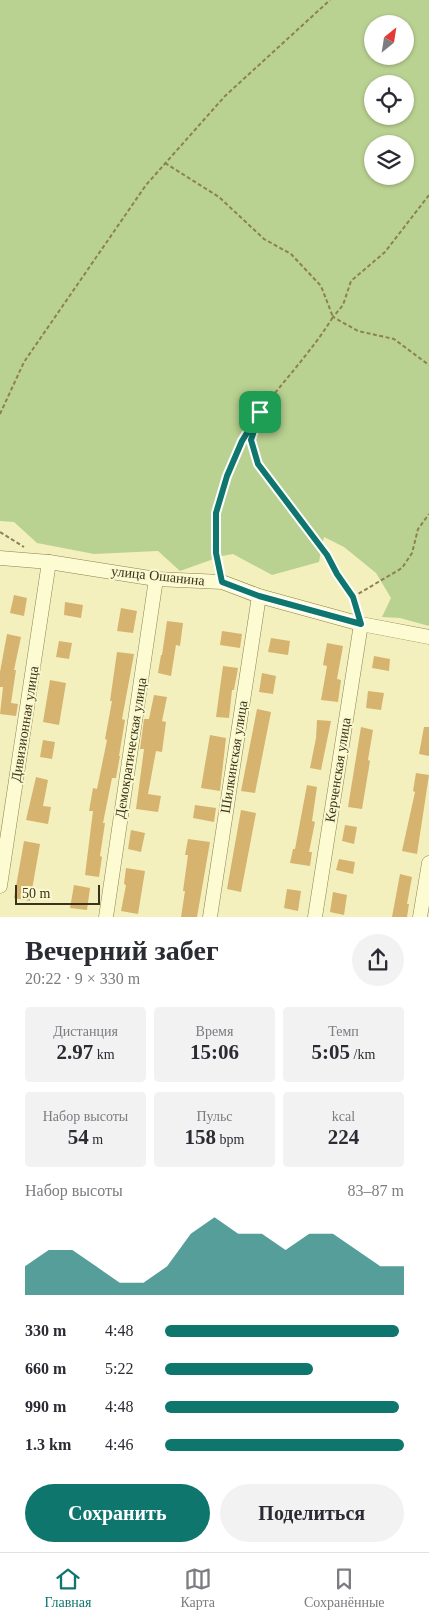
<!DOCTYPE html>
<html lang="ru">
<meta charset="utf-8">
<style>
body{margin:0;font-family:Georgia,serif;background:#f2f2f3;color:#2b2b33;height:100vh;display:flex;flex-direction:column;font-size:19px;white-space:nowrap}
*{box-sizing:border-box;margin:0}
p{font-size:16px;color:#7c7c81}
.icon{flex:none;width:28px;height:28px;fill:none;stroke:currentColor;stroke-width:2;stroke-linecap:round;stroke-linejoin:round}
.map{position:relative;height:917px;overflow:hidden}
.sheet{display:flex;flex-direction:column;background:#fff;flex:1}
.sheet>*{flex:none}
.needle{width:32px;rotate:30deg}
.tools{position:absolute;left:364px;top:15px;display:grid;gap:10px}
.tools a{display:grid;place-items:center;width:50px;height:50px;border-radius:50%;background:#fff;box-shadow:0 1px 4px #0004;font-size:25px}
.scale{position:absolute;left:15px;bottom:12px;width:85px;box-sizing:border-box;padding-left:5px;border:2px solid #3b321b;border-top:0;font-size:14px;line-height:18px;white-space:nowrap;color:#3b321b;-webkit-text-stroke:4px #f9f8ce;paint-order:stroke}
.pin{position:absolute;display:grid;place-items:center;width:42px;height:42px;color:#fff;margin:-21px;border-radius:10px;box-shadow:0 2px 8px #0006}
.round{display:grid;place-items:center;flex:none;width:52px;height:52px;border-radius:26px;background:#f2f2f3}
.head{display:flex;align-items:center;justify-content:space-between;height:85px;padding:0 25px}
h1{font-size:28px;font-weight:600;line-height:38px}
.stats{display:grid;grid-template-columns:repeat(3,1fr);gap:8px;height:85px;padding:5px 25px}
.stats div{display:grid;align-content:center;border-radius:5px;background:#f2f2f3;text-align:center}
.stats b{font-size:21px;font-weight:600}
.stats small{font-size:14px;font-weight:400}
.stats p{font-size:14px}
.chart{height:140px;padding:10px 25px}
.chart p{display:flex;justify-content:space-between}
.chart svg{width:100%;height:90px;margin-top:5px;fill:#0f766e;opacity:.7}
.cta{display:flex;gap:10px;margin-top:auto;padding:10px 25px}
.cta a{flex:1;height:58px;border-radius:30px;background:#0f766e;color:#fff;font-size:20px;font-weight:600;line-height:58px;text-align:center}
.cta a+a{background:#f2f2f3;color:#2b2b33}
ul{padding:0 25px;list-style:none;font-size:16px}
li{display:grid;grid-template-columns:80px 60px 1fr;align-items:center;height:38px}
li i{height:12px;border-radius:6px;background:#0f766e}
.dock{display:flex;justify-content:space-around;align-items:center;height:70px;border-top:1px solid #e1e1e2;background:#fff;font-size:14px;color:#7c7c81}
.dock a{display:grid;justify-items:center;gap:2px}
.dock .selected{color:#0f766e}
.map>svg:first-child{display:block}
</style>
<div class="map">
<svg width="429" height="917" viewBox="0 0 429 917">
<rect width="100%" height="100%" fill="#f3f0be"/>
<path fill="#bad291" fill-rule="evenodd" d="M 0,0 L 429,0 L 429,626 L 400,618 L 382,617 L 391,598 L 376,573 L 344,547 L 324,537 L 319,562 L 272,575 L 233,554 L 222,556 L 180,571 L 158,551 L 94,554 L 37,543 L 14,522 L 0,521 ZM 372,24 L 405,24 L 405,56 L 372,56 ZM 372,84 L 405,84 L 405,116 L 372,116 ZM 372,144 L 405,144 L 405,176 L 372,176 Z"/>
<g fill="#d6b36f">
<path d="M 14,595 L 27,598 L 24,616 L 10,613 Z"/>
<path d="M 65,602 L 83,605 L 81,618 L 64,615 Z"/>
<path d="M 121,608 L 137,611 L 133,633 L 117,631 Z"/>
<path d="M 167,621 L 183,623 L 180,646 L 176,645 L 171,676 L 158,673 L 161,655 L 162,655 Z"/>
<path d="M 222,631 L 242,634 L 240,648 L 220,645 Z"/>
<path d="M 7,634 L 21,637 L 14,670 L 16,670 L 11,703 L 18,704 L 16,716 L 0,714 L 3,687 L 0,687 L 0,672 Z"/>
<path d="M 271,638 L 290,641 L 288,655 L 268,652 Z"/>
<path d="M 59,641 L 72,643 L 69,659 L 56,657 Z"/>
<path d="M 327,643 L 343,646 L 337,679 L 341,680 L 338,702 L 321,700 L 327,666 L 323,665 Z"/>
<path d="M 117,652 L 134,654 L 122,719 L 125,720 L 119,756 L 120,756 L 116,778 L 112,778 L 103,823 L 105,823 L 100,856 L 102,857 L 99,877 L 85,875 L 93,811 L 89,811 L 93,788 L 97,789 L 107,740 L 105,739 L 112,701 L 110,701 Z"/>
<path d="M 374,656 L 390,659 L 389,671 L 372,668 Z"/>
<path d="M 223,666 L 238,668 L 234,690 L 232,690 L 229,718 L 216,717 Z"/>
<path d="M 262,673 L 276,676 L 273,694 L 259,692 Z"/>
<path d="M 50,680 L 66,683 L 59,725 L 43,722 Z"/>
<path d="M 368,691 L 384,693 L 381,710 L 366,708 Z"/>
<path d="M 154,695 L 167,697 L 162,721 L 166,722 L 162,752 L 156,751 L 148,794 L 161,796 L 158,812 L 136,809 L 144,749 L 140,749 L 144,719 L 149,719 Z"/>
<path d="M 257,709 L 271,712 L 255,793 L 241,791 Z"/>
<path d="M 317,720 L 331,721 L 321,770 L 310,768 L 316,738 Z"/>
<path d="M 361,727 L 373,730 L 368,760 L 370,761 L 362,809 L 348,807 Z"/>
<path d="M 424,727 L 429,727 L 429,756 L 419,754 Z"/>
<path d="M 210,735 L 226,738 L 220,791 L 201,788 Z"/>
<path d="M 43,740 L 55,742 L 52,759 L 40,757 Z"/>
<path d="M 416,773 L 429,775 L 417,854 L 402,851 L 415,792 L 413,791 Z"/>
<path d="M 36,777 L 48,780 L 43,806 L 51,807 L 48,824 L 26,820 Z"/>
<path d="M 307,785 L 317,787 L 312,821 L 315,822 L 309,852 L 312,852 L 310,866 L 290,863 L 293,849 L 295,849 Z"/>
<path d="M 195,805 L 216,808 L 214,822 L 193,818 Z"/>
<path d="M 241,810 L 256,813 L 241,892 L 227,889 Z"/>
<path d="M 345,825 L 357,827 L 354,844 L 342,841 Z"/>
<path d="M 131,830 L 145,833 L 141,852 L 128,849 Z"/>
<path d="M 188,839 L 210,842 L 197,917 L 181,917 L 185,891 L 183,891 L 188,855 L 185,855 Z"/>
<path d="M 24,841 L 40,844 L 30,901 L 14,898 Z"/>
<path d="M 339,859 L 355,862 L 353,874 L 336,870 Z"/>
<path d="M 126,868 L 145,871 L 138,914 L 121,911 L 126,885 L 124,884 Z"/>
<path d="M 400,874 L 412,877 L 407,904 L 409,904 L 407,917 L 392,917 Z"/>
<path d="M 74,885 L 90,888 L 87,910 L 70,908 Z"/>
<path d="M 287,889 L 301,891 L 298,911 L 284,908 Z"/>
<path d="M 333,892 L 347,895 L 344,915 L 330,912 Z"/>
</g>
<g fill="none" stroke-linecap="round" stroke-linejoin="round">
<defs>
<g id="minor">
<path d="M 0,558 L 49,562 L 156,579 L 222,582 L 259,596 L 361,624 L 429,637"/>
<path d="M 0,886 L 49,562"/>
<path d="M 106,917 L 156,579"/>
<path d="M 210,917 L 259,596"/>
<path d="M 315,917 L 361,624"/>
<path d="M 420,917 L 429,863"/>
</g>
</defs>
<use href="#minor" stroke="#8d8154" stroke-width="15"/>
<g stroke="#8d8154" stroke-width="2" stroke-dasharray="4 2.5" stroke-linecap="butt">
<path d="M 165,163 L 219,197 L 264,239 L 291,254 L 321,286 L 333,317 C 312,351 285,379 261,411 C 242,435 222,481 216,512 C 213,528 216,553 219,569"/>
<path d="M 429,195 L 385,252 L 351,281 L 343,305 L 333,317 L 358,331 L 394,339 L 429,365"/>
<path d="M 0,414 L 24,362 L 146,185 L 225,96 L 330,0"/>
<path d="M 258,417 L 251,440 L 258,464 L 327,555 L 337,574 L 353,597 L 357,611"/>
<path d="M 0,532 L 24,547"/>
<path d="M 353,597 L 402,568 L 412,553 L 418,529 L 429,514"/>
</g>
<use href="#minor" stroke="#fdfbd2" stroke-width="14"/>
</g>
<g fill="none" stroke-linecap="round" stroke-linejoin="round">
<defs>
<path id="route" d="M 260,412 L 251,440 L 258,464 L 327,555 L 337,574 L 353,597 L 361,624 L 259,596 L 222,582 L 216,553 L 216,513 L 227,476 L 242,441 Z"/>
</defs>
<use href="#route" stroke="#fff" stroke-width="10"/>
<use href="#route" stroke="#0f766e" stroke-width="6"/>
</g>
<g text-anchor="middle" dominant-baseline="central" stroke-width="4" stroke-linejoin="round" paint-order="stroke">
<g font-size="14" fill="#3b321b" stroke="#f9f8ce">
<text transform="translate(158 576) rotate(6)">улица Ошанина</text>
<text transform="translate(25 724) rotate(-81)">Дивизионная улица</text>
<text transform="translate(131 748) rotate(-81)">Демократическая улица</text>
<text transform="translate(234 757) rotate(-81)">Шилкинская улица</text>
<text transform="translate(338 770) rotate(-81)">Керченская улица</text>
</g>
</g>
</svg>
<div class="tools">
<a><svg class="needle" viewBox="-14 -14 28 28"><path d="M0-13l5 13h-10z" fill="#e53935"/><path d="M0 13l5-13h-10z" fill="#7c7c81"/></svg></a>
<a><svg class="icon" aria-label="locate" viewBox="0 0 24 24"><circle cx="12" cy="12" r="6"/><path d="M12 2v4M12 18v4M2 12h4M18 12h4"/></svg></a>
<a><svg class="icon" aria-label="layers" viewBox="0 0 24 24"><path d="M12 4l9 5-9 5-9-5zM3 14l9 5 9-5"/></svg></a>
</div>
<div class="scale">50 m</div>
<div class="pin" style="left:260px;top:412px;background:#1e9e55"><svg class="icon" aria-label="arrive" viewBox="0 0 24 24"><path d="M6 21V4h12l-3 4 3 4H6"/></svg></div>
</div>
<section class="sheet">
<div class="head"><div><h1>Вечерний забег</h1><p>20:22 · 9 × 330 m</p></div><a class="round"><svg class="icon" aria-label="share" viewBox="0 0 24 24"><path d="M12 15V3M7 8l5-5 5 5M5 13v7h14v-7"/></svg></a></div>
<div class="stats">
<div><p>Дистанция</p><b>2.97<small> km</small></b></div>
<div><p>Время</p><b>15:06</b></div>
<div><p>Темп</p><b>5:05<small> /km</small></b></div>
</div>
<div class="stats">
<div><p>Набор высоты</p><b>54<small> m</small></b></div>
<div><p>Пульс</p><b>158<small> bpm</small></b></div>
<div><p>kcal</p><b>224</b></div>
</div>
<div class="chart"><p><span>Набор высоты</span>83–87 m</p>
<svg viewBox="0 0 160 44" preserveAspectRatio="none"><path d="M0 44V30L10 22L20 22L30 30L40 38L50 38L60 30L70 14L80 6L90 14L100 14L110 22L120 14L130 14L140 22L150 30L160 30V44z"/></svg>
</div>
<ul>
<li><b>330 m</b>4:48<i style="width:98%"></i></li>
<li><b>660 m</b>5:22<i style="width:62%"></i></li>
<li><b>990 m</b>4:48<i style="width:98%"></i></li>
<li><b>1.3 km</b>4:46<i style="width:100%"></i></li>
</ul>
<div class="cta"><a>Сохранить</a><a>Поделиться</a></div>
</section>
<nav class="dock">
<a class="selected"><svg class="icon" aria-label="home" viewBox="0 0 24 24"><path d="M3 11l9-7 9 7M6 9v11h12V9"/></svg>Главная</a>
<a><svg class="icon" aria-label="map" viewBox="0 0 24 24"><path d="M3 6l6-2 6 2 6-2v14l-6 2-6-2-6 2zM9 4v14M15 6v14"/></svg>Карта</a>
<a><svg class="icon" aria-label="saved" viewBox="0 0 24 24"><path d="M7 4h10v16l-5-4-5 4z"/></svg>Сохранённые</a>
</nav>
